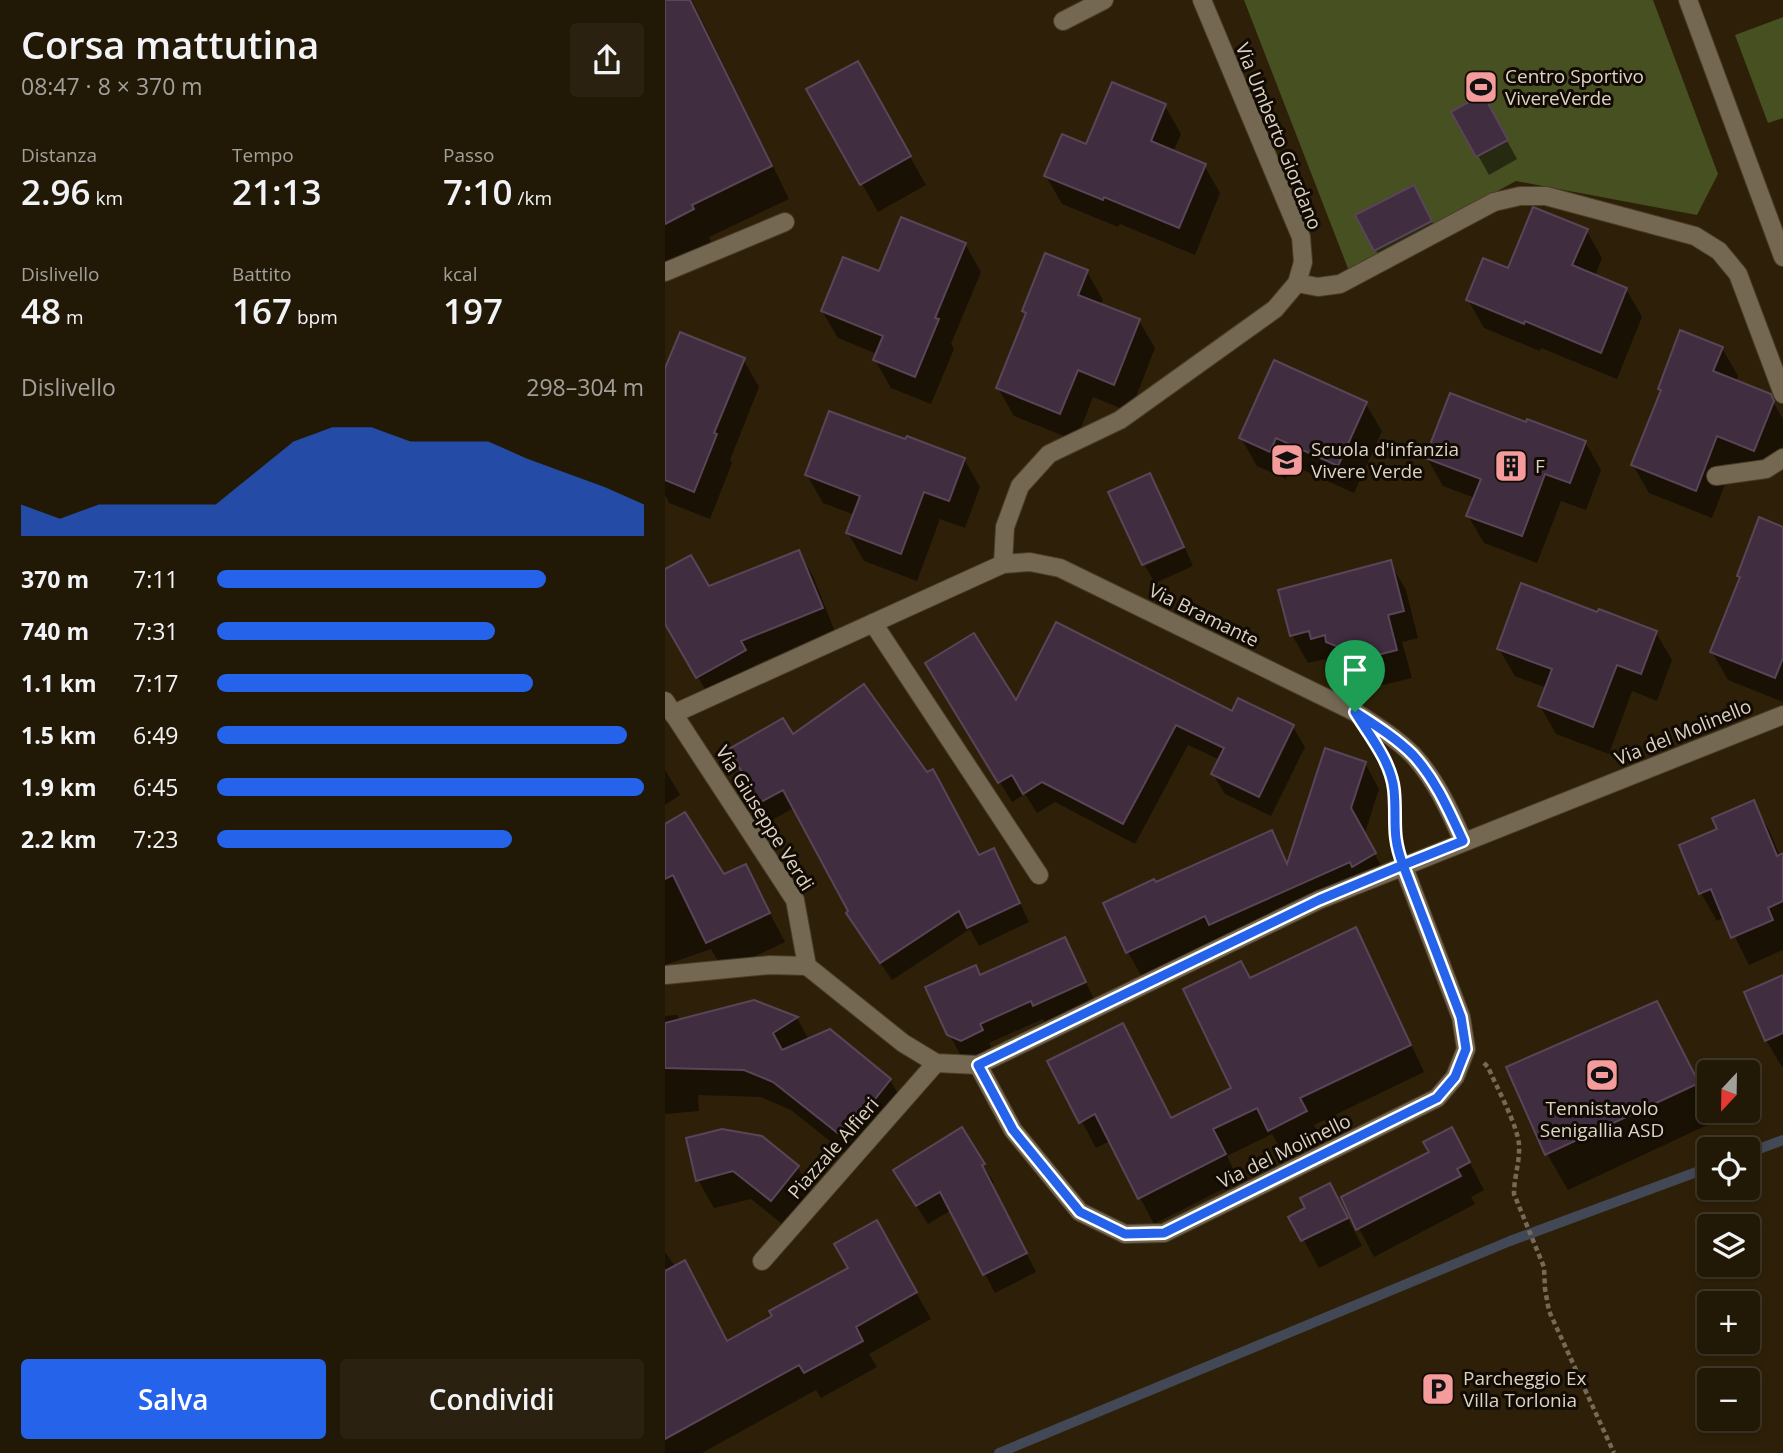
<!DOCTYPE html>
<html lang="it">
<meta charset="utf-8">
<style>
body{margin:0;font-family:"Open Sans",sans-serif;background:#2a2110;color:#f1f3f6;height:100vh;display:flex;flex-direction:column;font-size:26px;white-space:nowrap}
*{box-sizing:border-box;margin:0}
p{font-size:23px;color:#a2a09b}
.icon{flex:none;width:38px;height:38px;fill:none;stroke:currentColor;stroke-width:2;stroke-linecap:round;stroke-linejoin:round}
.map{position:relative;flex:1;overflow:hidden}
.side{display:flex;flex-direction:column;background:#221806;width:665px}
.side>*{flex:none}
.needle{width:46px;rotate:202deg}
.buttons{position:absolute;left:1032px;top:1060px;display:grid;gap:14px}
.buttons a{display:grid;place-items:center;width:63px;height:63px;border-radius:7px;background:#221806;box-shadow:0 4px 10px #0003,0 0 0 2px #3f3728;font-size:35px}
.pin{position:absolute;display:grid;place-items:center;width:60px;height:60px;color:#fff;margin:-72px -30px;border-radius:50% 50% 50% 0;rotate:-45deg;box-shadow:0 0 7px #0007}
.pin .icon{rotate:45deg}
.round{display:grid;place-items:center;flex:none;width:74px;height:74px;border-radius:7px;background:#2a2110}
.headline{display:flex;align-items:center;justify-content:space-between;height:119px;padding:0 21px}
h1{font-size:38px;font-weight:600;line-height:52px}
.figures{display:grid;grid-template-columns:repeat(3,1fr);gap:10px;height:119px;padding:7px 21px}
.figures div{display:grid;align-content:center}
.figures b{font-size:35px;font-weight:600}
.figures small{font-size:19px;font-weight:400}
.figures p{font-size:19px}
.chart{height:196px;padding:14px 21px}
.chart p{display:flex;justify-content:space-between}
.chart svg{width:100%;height:126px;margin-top:7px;fill:#2563eb;opacity:.7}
.primary-button{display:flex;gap:14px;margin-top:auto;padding:14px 21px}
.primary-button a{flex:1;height:80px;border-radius:7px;background:#2563eb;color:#fff;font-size:28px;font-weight:600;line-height:80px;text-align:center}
.primary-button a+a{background:#2a2110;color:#f1f3f6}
ul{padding:0 21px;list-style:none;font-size:23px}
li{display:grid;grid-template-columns:112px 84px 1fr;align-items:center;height:52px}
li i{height:18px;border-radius:9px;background:#2563eb}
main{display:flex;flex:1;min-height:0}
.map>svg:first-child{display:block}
</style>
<main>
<section class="side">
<div class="headline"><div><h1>Corsa mattutina</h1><p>08:47 · 8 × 370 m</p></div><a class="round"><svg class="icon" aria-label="share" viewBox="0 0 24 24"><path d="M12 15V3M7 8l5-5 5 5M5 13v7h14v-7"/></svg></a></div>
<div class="figures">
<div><p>Distanza</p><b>2.96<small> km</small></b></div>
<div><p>Tempo</p><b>21:13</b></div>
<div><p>Passo</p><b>7:10<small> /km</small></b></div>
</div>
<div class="figures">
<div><p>Dislivello</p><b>48<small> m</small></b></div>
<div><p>Battito</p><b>167<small> bpm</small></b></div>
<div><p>kcal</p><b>197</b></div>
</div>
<div class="chart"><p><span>Dislivello</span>298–304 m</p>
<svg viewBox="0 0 160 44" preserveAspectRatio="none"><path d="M0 44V33L10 38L20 33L30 33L40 33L50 33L60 22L70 11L80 6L90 6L100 11L110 11L120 11L130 17L140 22L150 27L160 33V44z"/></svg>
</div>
<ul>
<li><b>370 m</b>7:11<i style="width:77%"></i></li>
<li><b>740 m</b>7:31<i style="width:65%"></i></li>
<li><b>1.1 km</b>7:17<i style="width:74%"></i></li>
<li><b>1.5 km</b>6:49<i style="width:96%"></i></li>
<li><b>1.9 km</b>6:45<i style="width:100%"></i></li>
<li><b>2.2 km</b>7:23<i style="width:69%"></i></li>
</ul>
<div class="primary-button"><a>Salva</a><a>Condividi</a></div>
</section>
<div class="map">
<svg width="1118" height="1453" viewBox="0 0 1118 1453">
<rect width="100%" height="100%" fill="#2e2008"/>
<g fill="#465020">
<path d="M 579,0 L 988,0 L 1053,174 L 1032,215 L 851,181 L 684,271 Z"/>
<path d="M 1118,17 L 1118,118 L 1103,123 L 1070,35 Z"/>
</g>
<g fill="#0007">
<path d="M 0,0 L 27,0 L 124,199 L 44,237 L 46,242 L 0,265 Z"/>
<path d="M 192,63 L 261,185 L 213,212 L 144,90 Z"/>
<path d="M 818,97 L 852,159 L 824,175 L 789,112 Z"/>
<path d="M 500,106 L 516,134 L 508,152 L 539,165 L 555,193 L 530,255 L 455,224 L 453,227 L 397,204 L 381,176 L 422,146 Z"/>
<path d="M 759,206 L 777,241 L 721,269 L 692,216 Z"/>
<path d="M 921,230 L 937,258 L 930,276 L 961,289 L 977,317 L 952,379 L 876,348 L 875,351 L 819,328 L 803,300 L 844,271 Z"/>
<path d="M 300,244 L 316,272 L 286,344 L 289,349 L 266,404 L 226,388 L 210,360 L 212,354 L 173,338 L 157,311 L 215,274 Z"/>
<path d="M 422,272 L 438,300 L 435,305 L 474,321 L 490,348 L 465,412 L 428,397 L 411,441 L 349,416 L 333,388 L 362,316 L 359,311 Z"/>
<path d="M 1057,348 L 1073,376 L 1071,382 L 1105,396 L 1118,419 L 1118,445 L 1105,477 L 1068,463 L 1047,518 L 984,493 L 968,465 L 997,393 L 994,389 Z"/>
<path d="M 78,359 L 94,387 L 65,460 L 67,463 L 45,519 L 4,503 L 0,495 L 0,373 Z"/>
<path d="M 700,403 L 717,431 L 689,493 L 627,465 L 621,479 L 592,466 L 576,438 Z"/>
<path d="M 862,424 L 920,442 L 936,470 L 921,510 L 896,501 L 872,563 L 819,543 L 803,516 L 810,498 L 778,486 L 762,458 Z"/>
<path d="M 241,441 L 299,459 L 315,487 L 300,528 L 275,519 L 252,581 L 199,561 L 183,533 L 190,515 L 158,503 L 142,475 Z"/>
<path d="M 1118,529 L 1118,702 L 1063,680 L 1047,652 L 1076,579 L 1074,576 Z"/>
<path d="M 520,548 L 528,566 L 490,583 L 480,566 Z"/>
<path d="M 134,552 L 148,576 L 170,632 L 88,666 L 93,675 L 47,701 L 0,621 L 0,571 L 43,588 Z"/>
<path d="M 725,563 L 741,590 L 753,638 L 737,642 L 747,678 L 718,685 L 679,669 L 676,663 L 664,666 L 660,659 L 643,663 L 627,635 Z"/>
<path d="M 933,615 L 991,633 L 1007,660 L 992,701 L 967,691 L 944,754 L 891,734 L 875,706 L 882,688 L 850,676 L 834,649 Z"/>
<path d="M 275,684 L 352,704 L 567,713 L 628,727 L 640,747 L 606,816 L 560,794 L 548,774 L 555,760 L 523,745 L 470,844 L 390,802 L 372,813 L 360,794 L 347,802 Z"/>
<path d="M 127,737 L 314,857 L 339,869 L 364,922 L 314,946 L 305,929 L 227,980 L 194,932 L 129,808 L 107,820 L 66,749 Z"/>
<path d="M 700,763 L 714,789 L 699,836 L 724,879 L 703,892 L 701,887 L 477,977 L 463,952 L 491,884 L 606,832 L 623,864 Z"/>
<path d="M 0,770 L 15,795 L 0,805 Z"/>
<path d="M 1088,803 L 1104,830 L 1115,856 L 1118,855 L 1118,950 L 1084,965 L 1060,917 L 1052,921 L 1036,893 L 1054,830 Z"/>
<path d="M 0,825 L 58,876 L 80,866 L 120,942 L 59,971 L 46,949 L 0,965 Z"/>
<path d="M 690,930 L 705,956 L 759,1072 L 649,1125 L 656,1138 L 620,1156 L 607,1134 L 562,1156 L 574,1181 L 489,1224 L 445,1141 L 431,1148 L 385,1062 L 507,1120 L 568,1089 L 585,980 Z"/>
<path d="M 400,940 L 430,1001 L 380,1023 L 378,1019 L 324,1043 L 327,1049 L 307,1059 L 295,1054 L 284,1034 L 316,977 Z"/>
<path d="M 1118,977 L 1118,1067 L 1117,1067 L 1101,1040 Z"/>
<path d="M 89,1002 L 132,1018 L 144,1040 L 225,1080 L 241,1107 L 195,1165 L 126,1110 L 96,1097 L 33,1095 L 34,1111 L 0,1114 L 0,1016 L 12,1015 L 15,1021 Z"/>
<path d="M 991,1003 L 1045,1104 L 1045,1111 L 1049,1111 L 1053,1120 L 903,1190 L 882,1154 L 844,1068 Z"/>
<path d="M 296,1130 L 329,1183 L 326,1185 L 371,1272 L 330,1293 L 286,1210 L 263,1224 L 241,1189 Z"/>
<path d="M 96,1138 L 133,1168 L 149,1195 L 122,1228 L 86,1199 L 49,1208 L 33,1180 Z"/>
<path d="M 802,1157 L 819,1190 L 806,1197 L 810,1204 L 709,1257 L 678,1198 Z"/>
<path d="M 642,1209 L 680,1213 L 697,1246 L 654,1268 L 626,1217 Z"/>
<path d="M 211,1222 L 266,1319 L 204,1354 L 212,1367 L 156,1398 L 151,1390 L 37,1453 L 0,1453 L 0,1252 L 63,1343 L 185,1269 Z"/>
</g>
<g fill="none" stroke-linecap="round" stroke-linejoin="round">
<g stroke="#424856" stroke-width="10">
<path d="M 1083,1153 L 1118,1140"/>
<path d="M 334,1453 L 845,1241 L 1045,1167"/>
</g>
</g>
<g fill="#412d40" stroke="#5a4458" stroke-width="2">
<path d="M 0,0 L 25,0 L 107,166 L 27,205 L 29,209 L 0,224 Z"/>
<path d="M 193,61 L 246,156 L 195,185 L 141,89 Z"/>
<path d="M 447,82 L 501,104 L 486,141 L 541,164 L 514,228 L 439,197 L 438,200 L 379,176 L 397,134 L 421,144 Z"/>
<path d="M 818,94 L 843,140 L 811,157 L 786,112 Z"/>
<path d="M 749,185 L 767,221 L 709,251 L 690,215 Z"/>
<path d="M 868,207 L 923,229 L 907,265 L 962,288 L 936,353 L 860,321 L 859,324 L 801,300 L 818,258 L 843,268 Z"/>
<path d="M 236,217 L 301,243 L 270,318 L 274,319 L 250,377 L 208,360 L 218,336 L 156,311 L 178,257 L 214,271 Z"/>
<path d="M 380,253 L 423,270 L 413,295 L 475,319 L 449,385 L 413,370 L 395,414 L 331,388 L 361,313 L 357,311 Z"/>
<path d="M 1015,330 L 1058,347 L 1048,371 L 1106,394 L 1109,401 L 1089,451 L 1052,436 L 1031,491 L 966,465 L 996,390 L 993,389 Z"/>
<path d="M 15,332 L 80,358 L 49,433 L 52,434 L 29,492 L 0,480 L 0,368 Z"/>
<path d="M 609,360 L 702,402 L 673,466 L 611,438 L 605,452 L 574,438 Z"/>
<path d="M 785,393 L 861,422 L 862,419 L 921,441 L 905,483 L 880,474 L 857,536 L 801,516 L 816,479 L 760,458 Z"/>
<path d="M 164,411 L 240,439 L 242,436 L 300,458 L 284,501 L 259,492 L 236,554 L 181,533 L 195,496 L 140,475 Z"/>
<path d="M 485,473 L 519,547 L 477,565 L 443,492 Z"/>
<path d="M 1094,517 L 1118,527 L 1118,658 L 1110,678 L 1045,652 L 1075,577 L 1072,576 Z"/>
<path d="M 134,550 L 158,608 L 76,641 L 81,650 L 31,678 L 0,624 L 0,569 L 26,555 L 44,586 Z"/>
<path d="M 726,560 L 739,611 L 723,615 L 732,650 L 701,658 L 661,642 L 660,635 L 646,639 L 644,631 L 625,636 L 613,590 Z"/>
<path d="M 856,583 L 932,612 L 934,609 L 992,631 L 976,674 L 952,665 L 928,727 L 873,706 L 887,669 L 832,649 Z"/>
<path d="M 391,622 L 567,711 L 573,698 L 629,725 L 594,797 L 546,774 L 559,748 L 511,725 L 458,824 L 377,782 L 358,794 L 347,775 L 333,783 L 260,663 L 309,633 L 351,700 Z"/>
<path d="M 199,684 L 262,772 L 268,769 L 314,855 L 329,848 L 355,903 L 302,928 L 294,911 L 215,963 L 181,913 L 183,911 L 118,790 L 94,803 L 64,749 L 118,718 L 128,734 Z"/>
<path d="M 660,748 L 701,762 L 686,808 L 711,853 L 687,867 L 685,862 L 544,925 L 540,916 L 461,953 L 438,903 L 489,879 L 491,882 L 607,830 L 622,864 Z"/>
<path d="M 1089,800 L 1112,856 L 1118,853 L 1118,901 L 1103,908 L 1108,920 L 1066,938 L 1046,889 L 1034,894 L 1014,845 L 1052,829 L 1047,818 Z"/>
<path d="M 20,812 L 59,874 L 81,864 L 105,913 L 41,943 L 8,875 L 0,879 L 0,824 Z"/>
<path d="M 691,927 L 746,1045 L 635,1098 L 642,1111 L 603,1131 L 592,1108 L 548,1129 L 561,1154 L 473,1199 L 430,1114 L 414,1123 L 382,1061 L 458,1023 L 506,1118 L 566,1088 L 518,989 L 576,961 L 585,978 Z"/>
<path d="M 400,937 L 421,982 L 368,1006 L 366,1001 L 315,1024 L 318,1030 L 296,1041 L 282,1035 L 260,987 L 311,965 L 315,975 Z"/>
<path d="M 1118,975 L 1118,1033 L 1100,1041 L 1079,992 Z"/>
<path d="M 89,1000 L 133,1017 L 108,1033 L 117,1050 L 165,1029 L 226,1079 L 179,1138 L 108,1082 L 79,1070 L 0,1068 L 0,1023 Z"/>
<path d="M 992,1001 L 1034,1083 L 880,1155 L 841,1067 Z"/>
<path d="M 297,1127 L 320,1164 L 317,1165 L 362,1253 L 318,1275 L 275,1192 L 251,1206 L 228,1170 Z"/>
<path d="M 787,1127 L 805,1162 L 792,1169 L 796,1176 L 691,1230 L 676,1197 L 764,1152 L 758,1142 Z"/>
<path d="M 57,1129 L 97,1136 L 134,1166 L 106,1201 L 68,1171 L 31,1181 L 21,1138 Z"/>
<path d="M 665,1183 L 683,1218 L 636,1241 L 623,1217 L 640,1208 L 635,1198 Z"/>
<path d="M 212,1220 L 252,1292 L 191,1327 L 198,1341 L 139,1373 L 134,1365 L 0,1439 L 0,1271 L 20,1260 L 62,1341 L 107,1316 L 104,1311 L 183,1268 L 169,1244 Z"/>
</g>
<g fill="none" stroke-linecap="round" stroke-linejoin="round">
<defs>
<g id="minor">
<path d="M 1023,0 L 1118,257"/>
<path d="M 398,21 L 439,0"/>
<path d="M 0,272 L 120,222"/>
<path d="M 632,283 L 653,287 L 675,284 L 829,202 L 855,196 L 881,196 L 1030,236 L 1054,251 L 1073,274 L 1118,394"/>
<path d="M 1051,476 L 1101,469 L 1118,458"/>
<path d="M 338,564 L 340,527 L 355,486 L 384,454 L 455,420 L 610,309 L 632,283 L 638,262 L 636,237 L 537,0"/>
<path d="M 208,623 L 374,875"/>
<path d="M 0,701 L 130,900 L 142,966"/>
<path d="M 8,714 L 338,564 L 365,562 L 395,568 L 690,712 C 710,725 731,738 748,755 C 771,780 785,811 798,841"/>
<path d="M 142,966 L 238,1043 L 271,1063 L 313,1065 L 654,900 L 1118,715"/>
<path d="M 0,975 L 105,965 L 142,966"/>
<path d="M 313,1065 L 348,1130 L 415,1212 L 460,1234 L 499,1233 L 772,1098 L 790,1077 L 801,1049 L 796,1017 L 738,865"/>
<path d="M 97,1261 L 271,1063"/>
</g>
</defs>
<use href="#minor" stroke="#4a3d26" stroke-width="20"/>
<g stroke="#766a56" stroke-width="4.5" stroke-dasharray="5 3.5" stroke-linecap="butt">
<path d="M 721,764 L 729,788 L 731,844"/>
<path d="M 819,1063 L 823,1067 C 831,1086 853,1126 854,1145 C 855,1162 849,1177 849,1194 L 879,1267 L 880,1289 L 884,1311 L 949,1453"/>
</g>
<use href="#minor" stroke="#746853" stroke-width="18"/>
</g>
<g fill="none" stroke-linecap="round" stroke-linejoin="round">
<defs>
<path id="route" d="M 690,712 C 704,735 726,761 729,790 C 732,820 726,834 738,865 L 654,900 L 313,1065 L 348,1130 L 415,1212 L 460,1234 L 499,1233 L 772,1098 L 790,1077 L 801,1049 L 796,1017 L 738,865 L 798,841 C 784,811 771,780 748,755 C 731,738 710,725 690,712"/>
</defs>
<use href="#route" stroke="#fff" stroke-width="14"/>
<use href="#route" stroke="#2563eb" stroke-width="9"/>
</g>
<defs>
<symbol id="stadium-square" viewBox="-11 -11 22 22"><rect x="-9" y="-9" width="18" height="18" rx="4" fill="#f59b9b" stroke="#110b03"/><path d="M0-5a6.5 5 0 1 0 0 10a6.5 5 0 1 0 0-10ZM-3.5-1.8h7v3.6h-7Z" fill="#111"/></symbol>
<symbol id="school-square" viewBox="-11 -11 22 22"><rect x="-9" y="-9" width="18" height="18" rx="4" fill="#f59b9b" stroke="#110b03"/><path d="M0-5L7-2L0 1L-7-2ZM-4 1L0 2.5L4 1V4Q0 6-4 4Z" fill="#111"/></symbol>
<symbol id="building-square" viewBox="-11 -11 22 22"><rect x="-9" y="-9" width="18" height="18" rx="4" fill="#f59b9b" stroke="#110b03"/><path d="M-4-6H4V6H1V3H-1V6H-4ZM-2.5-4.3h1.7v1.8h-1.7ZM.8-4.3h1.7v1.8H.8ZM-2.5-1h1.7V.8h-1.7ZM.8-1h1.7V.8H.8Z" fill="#111"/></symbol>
<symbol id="parking-square" viewBox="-11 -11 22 22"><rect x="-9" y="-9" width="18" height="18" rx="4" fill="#f59b9b" stroke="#110b03"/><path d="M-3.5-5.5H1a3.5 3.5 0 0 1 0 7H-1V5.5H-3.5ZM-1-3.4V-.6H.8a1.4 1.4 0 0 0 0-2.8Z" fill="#111"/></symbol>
</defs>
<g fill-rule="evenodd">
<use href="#stadium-square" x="797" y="68" width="38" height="38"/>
<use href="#school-square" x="603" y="441" width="38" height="38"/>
<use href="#building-square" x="827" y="447" width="38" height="38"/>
<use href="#stadium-square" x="918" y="1056" width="38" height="38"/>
<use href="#parking-square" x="754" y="1370" width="38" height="38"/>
</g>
<g text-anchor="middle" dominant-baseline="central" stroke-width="6" stroke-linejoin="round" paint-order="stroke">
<g font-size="19" fill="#ddd3c5" stroke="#110b03" text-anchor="start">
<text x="840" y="76">Centro Sportivo<tspan x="840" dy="22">VivereVerde</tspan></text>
<text x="646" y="449">Scuola d'infanzia<tspan x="646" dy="22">Vivere Verde</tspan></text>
<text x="870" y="466">F</text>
<text x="937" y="1108" text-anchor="middle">Tennistavolo<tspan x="937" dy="22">Senigallia ASD</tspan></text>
<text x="798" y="1378">Parcheggio Ex<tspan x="798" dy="22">Villa Torlonia</tspan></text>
</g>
<g font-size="19" fill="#ddd3c5" stroke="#110b03">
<text transform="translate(614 136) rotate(68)">Via Umberto Giordano</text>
<text transform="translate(539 615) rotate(26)">Via Bramante</text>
<text transform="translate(1018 732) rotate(-22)">Via del Molinello</text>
<text transform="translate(100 818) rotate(58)">Via Giuseppe Verdi</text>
<text transform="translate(168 1148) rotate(-49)">Piazzale Alfieri</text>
<text transform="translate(619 1151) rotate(-26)">Via del Molinello</text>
</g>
</g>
</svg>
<div class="buttons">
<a><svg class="needle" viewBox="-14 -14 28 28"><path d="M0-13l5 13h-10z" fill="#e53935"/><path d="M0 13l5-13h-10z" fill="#a2a09b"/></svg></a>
<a><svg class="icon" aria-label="locate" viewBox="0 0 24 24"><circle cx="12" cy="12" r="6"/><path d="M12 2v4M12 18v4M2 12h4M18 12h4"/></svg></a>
<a><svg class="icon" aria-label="layers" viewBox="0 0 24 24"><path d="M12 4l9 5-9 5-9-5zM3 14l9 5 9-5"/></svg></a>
<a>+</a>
<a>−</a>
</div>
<div class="pin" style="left:690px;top:712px;background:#1e9e55"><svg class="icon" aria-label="arrive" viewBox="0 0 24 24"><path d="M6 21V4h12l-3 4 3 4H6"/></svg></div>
</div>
</main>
